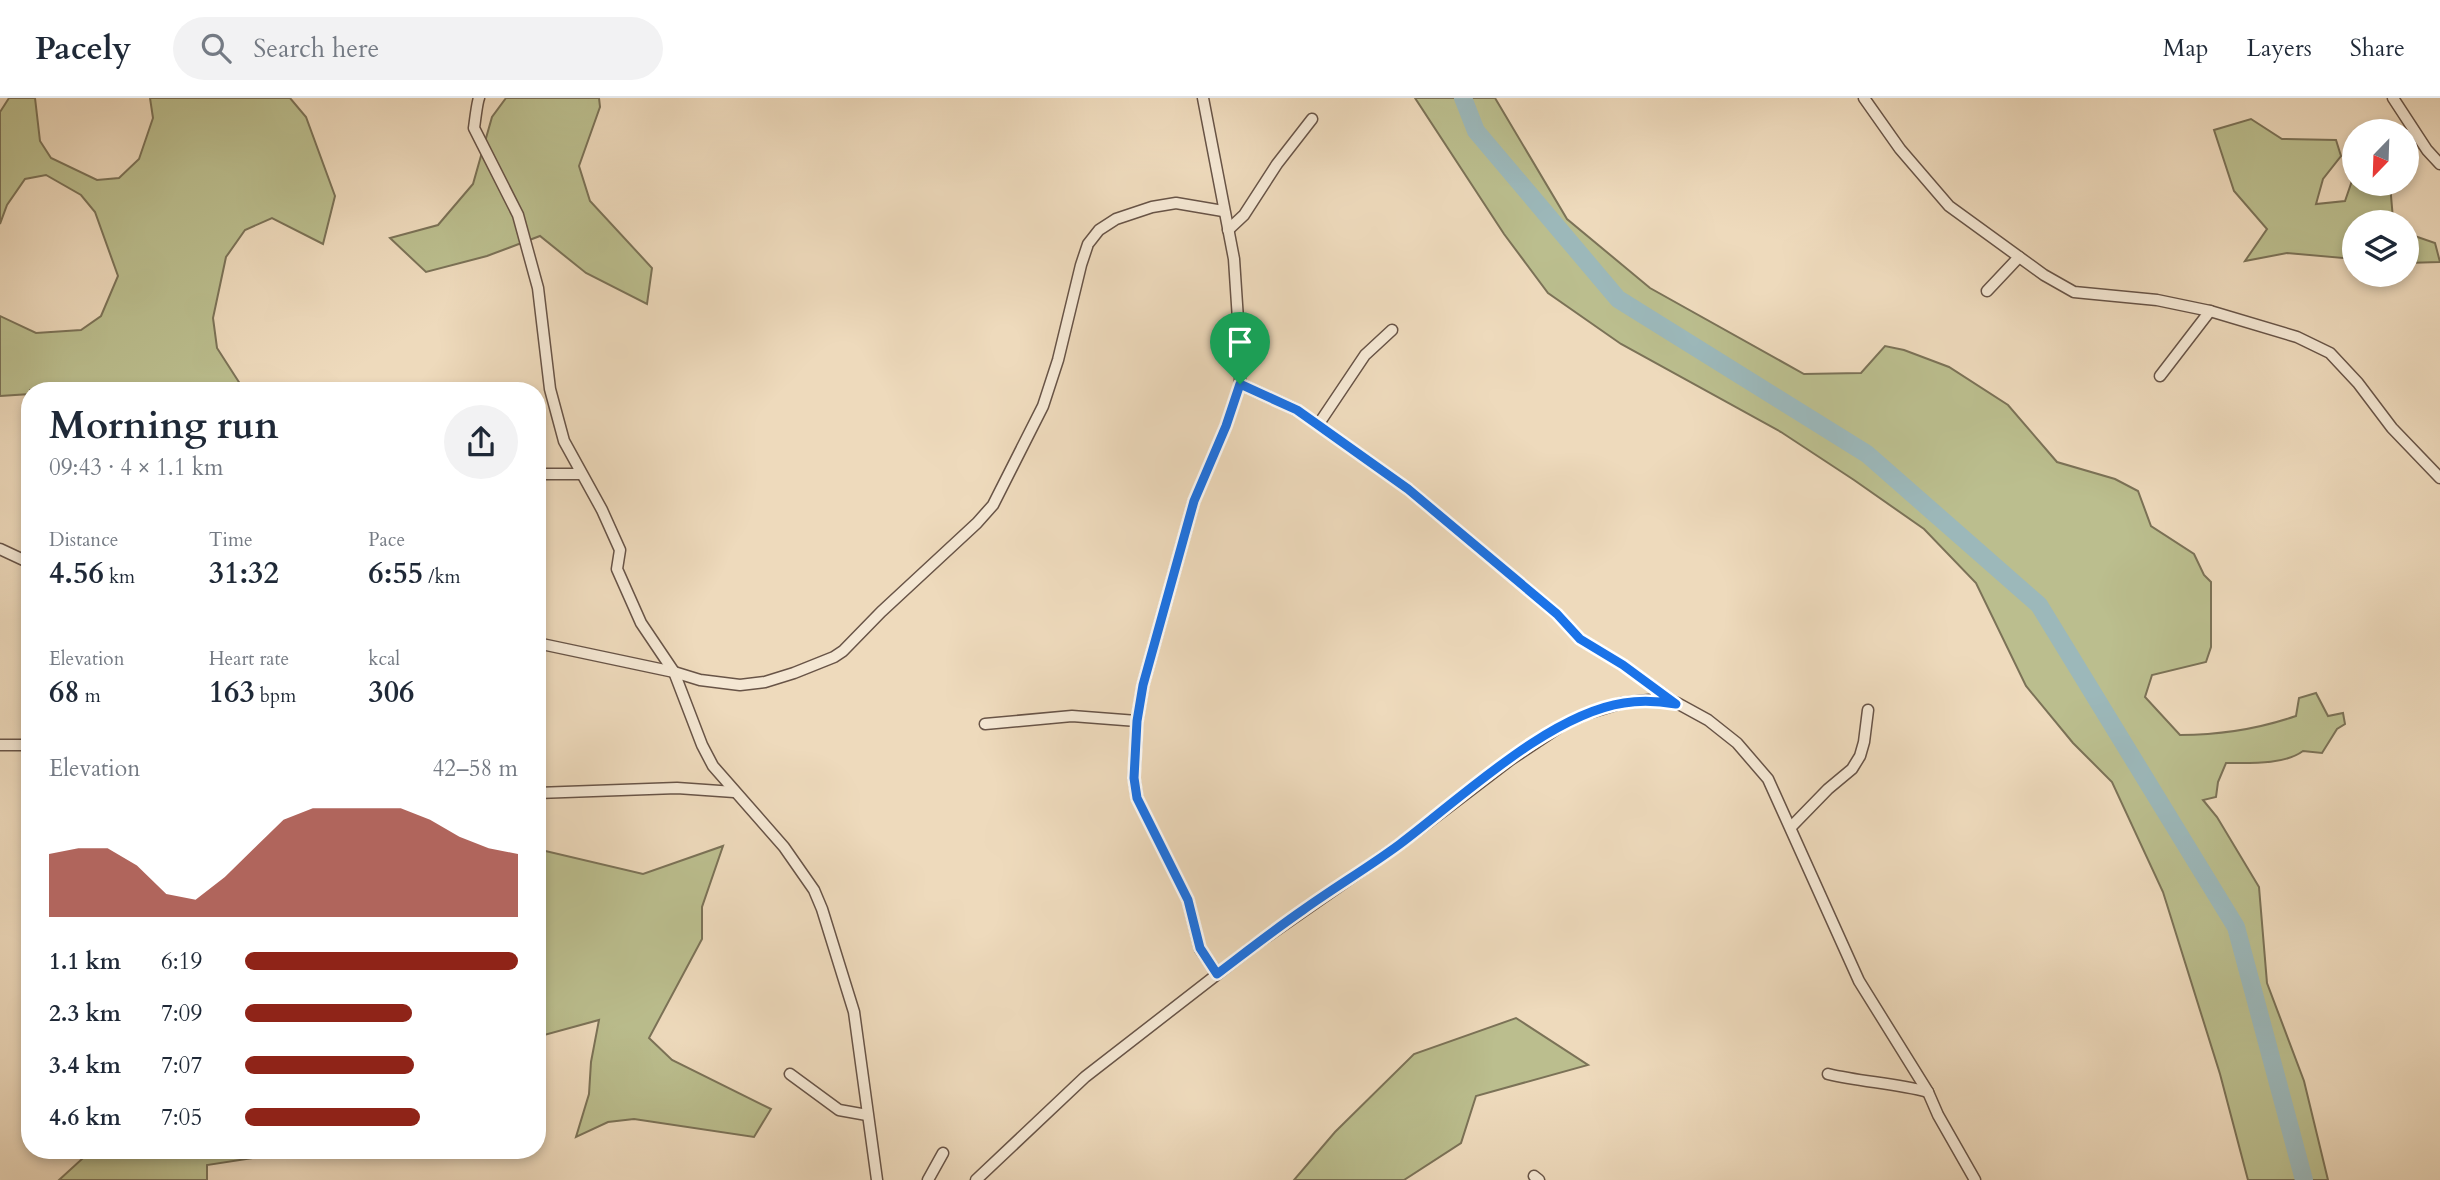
<!DOCTYPE html>
<meta charset="utf-8">
<style>
body{margin:0;font-family:Cardo,serif;background:#f2f2f3;color:#1f2937;height:100vh;display:flex;flex-direction:column;font-size:26px;white-space:nowrap}
*{box-sizing:border-box;margin:0}
p{font-size:23px;color:#747a83}
.icon{flex:none;width:38px;height:38px;fill:none;stroke:currentColor;stroke-width:2;stroke-linecap:round;stroke-linejoin:round}
.map{position:relative;flex:1;overflow:hidden}
.panel{position:absolute;left:21px;top:284px;width:525px;height:777px;display:flex;flex-direction:column;background:#fff;border-radius:28px;box-shadow:0 4px 10px #0003}
.panel>*{flex:none}
.needle{width:46px;rotate:203deg}
.buttons{position:absolute;left:2342px;top:21px;display:grid;gap:14px}
.buttons a{display:grid;place-items:center;width:77px;height:77px;border-radius:50%;background:#fff;box-shadow:0 4px 10px #0003;font-size:35px}
.pin{position:absolute;display:grid;place-items:center;width:60px;height:60px;color:#fff;margin:-72px -30px;border-radius:50% 50% 50% 0;rotate:-45deg;box-shadow:0 0 7px #0007}
.pin .icon{rotate:45deg}
.round{display:grid;place-items:center;flex:none;width:74px;height:74px;border-radius:37px;background:#f2f2f3}
.overview{display:flex;align-items:center;justify-content:space-between;height:119px;padding:0 28px}
h1{font-size:38px;font-weight:700;line-height:52px}
.figures{display:grid;grid-template-columns:repeat(3,1fr);gap:10px;height:119px;padding:7px 28px}
.figures div{display:grid;align-content:center}
.figures b{font-size:30px;font-weight:700}
.figures small{font-size:19px;font-weight:400}
.figures p{font-size:19px}
.chart{height:196px;padding:14px 28px}
.chart p{display:flex;justify-content:space-between}
.chart svg{width:100%;height:126px;margin-top:7px;fill:#8f2418;opacity:.7}
ul{padding:0 28px;list-style:none;font-size:23px}
li{display:grid;grid-template-columns:112px 84px 1fr;align-items:center;height:52px}
li i{height:18px;border-radius:9px;background:#8f2418}
header{display:flex;align-items:center;gap:42px;box-sizing:border-box;height:98px;padding:0 35px;background:#fff;border-bottom:2px solid #e0e1e3}
header strong{font-size:33px}
nav{display:flex;gap:38px;margin-inline-start:auto;font-size:24px}
.search{width:490px;height:63px;background:#f2f2f3;display:flex;align-items:center;gap:18px;box-sizing:border-box;padding:0 24px;border-radius:38px;color:#747a83;font-size:26px}
.map>svg:first-child{display:block}
</style>
<header>
<strong>Pacely</strong>
<div class="search"><svg class="icon" aria-label="search" viewBox="0 0 24 24"><circle cx="10" cy="10" r="6"/><path d="M15 15l6 6"/></svg>Search here</div>
<nav><a>Map</a><a>Layers</a><a>Share</a></nav>
</header>
<div class="map">
<svg width="2440" height="1082" viewBox="0 0 2440 1082">
<rect width="100%" height="100%" fill="#eedabc"/>
<filter id="stains"><feTurbulence type="fractalNoise" baseFrequency=".00286" numOctaves="4"/><feColorMatrix values="0 0 0 0 .2 0 0 0 0 .09 0 0 0 0 .02 0 0 0 .5 -.17"/></filter>
<radialGradient id="worn" r=".72"><stop offset=".6" stop-color="#630" stop-opacity="0"/><stop offset="1" stop-color="#630" stop-opacity=".3"/></radialGradient>
<g fill="#bbbe8e" stroke="#7b7257" stroke-width="2">
<path d="M 9,0 L 35,0 L 40,43 L 51,60 L 97,82 L 119,80 L 139,61 L 153,20 L 150,0 L 290,0 L 306,19 L 335,98 L 323,146 L 272,120 L 245,132 L 226,159 L 213,220 L 217,250 L 244,292 L 30,292 L 30,296 L 0,298 L 0,218 L 36,235 L 81,232 L 101,218 L 118,178 L 95,114 L 81,97 L 46,77 L 25,81 L 7,107 L 0,126 L 0,14 Z"/>
<path d="M 506,0 L 599,0 L 600,9 L 579,68 L 590,103 L 652,170 L 647,206 L 586,175 L 540,138 L 487,158 L 426,174 L 390,140 L 438,127 L 473,86 L 492,19 Z"/>
<path d="M 1415,0 L 1495,0 L 1567,121 L 1650,190 L 1804,276 L 1861,275 L 1885,248 L 1904,252 L 1949,269 L 2008,307 L 2057,364 L 2115,381 L 2138,393 L 2151,428 L 2194,456 L 2204,477 L 2211,484 L 2211,549 L 2206,564 L 2152,577 L 2145,599 L 2180,637 C 2221,637 2258,631 2296,618 L 2299,600 L 2316,595 L 2328,618 L 2343,615 L 2345,626 L 2337,631 L 2322,655 L 2303,653 C 2284,667 2250,665 2226,665 L 2218,684 L 2216,699 L 2203,702 L 2217,719 L 2259,789 L 2267,885 L 2304,983 L 2328,1082 L 2248,1082 L 2220,976 L 2163,794 L 2112,684 L 2073,645 L 2026,588 L 1976,485 L 1924,431 L 1854,382 L 1781,334 L 1621,246 L 1548,195 L 1504,136 Z"/>
<path d="M 2251,21 L 2282,41 L 2336,42 L 2341,58 L 2323,81 L 2316,106 L 2345,103 L 2354,77 L 2354,86 L 2390,86 L 2393,121 L 2396,124 L 2354,124 L 2354,161 L 2287,155 L 2245,163 L 2267,131 L 2234,93 L 2214,32 Z"/>
<path d="M 2406,135 L 2435,145 L 2440,164 L 2406,165 Z"/>
<path d="M 723,748 L 702,809 L 702,841 L 649,940 L 672,962 L 771,1011 L 754,1039 L 634,1021 L 608,1024 L 576,1039 L 589,996 L 591,964 L 599,922 L 537,939 L 537,751 L 643,776 Z"/>
<path d="M 1516,920 L 1588,967 L 1476,998 L 1461,1045 L 1404,1082 L 1294,1082 L 1335,1034 L 1414,956 Z"/>
<path d="M 74,1052 L 290,1052 L 285,1055 L 207,1067 L 207,1082 L 59,1082 L 82,1061 Z"/>
</g>
<g fill="none" stroke-linecap="round" stroke-linejoin="round">
<path stroke="#9cb8ba" stroke-width="18" d="M 1463,0 L 1476,33 L 1618,201 L 1867,356 L 2039,507 L 2236,829 L 2304,1082"/>
<defs>
<g id="minor">
<path d="M 479,0 C 477,5 475,23 474,30 L 518,117 L 538,190 L 550,291 L 564,343 L 602,412 L 620,452 L 617,471 L 641,525 L 674,574 L 702,647 L 713,668 L 784,749 L 814,792 L 822,811 L 854,914 L 877,1082"/>
<path d="M 1203,0 L 1234,161 L 1240,252 L 1240,286 L 1226,328 L 1194,403 L 1143,587 L 1137,623 L 1134,680 L 1137,700 L 1188,802 L 1200,851 L 1217,875"/>
<path d="M 1864,0 L 1900,51 L 1949,108 L 2044,177 L 2074,194 L 2157,202 L 2210,213 L 2297,239 L 2330,255 L 2358,285 L 2392,330 L 2440,380"/>
<path d="M 2393,0 L 2427,52 L 2440,66"/>
<path d="M 1228,132 L 1244,117 L 1277,66 L 1312,21"/>
<path d="M 1987,193 L 2019,159"/>
<path d="M 2160,278 L 2210,213"/>
<path d="M 1240,286 L 1297,312 L 1408,391 L 1557,516 L 1580,541 L 1623,567 L 1674,604"/>
<path d="M 1318,327 L 1365,257 L 1392,232"/>
<path d="M 537,376 L 580,376"/>
<path d="M 0,451 L 30,465"/>
<path d="M 537,545 L 674,574 L 700,582 L 740,587 L 765,584 L 794,575 L 834,559 L 843,553 L 881,514 L 977,425 L 993,407 L 1043,308 L 1058,262 L 1081,167 L 1088,146 L 1099,132 L 1116,121 L 1152,109 L 1176,105 L 1223,113"/>
<path d="M 985,626 L 1072,618 L 1137,623"/>
<path d="M 0,647 L 30,647"/>
<path d="M 537,695 L 677,690 L 734,694"/>
<path d="M 1791,729 L 1828,691 L 1852,671 L 1860,658 L 1864,644 L 1868,612"/>
<path d="M 790,976 L 839,1012 L 867,1017"/>
<path d="M 1828,976 C 1861,984 1895,985 1928,994"/>
<path d="M 1534,1078 L 1539,1082"/>
<path d="M 928,1082 L 943,1055"/>
<path d="M 976,1082 L 1085,979 L 1255,847 L 1400,746 L 1510,662 L 1561,628 L 1586,616 L 1622,605 L 1649,602 L 1677,605 L 1708,622 L 1737,645 L 1768,681 L 1859,883 L 1928,994 L 1938,1017 L 1975,1082"/>
</g>
</defs>
<use href="#minor" stroke="#685447" stroke-width="13"/>
<use href="#minor" stroke="#f4e7d3" stroke-width="10"/>
</g>
<g fill="none" stroke-linecap="round" stroke-linejoin="round">
<defs>
<path id="route" d="M 1240,286 L 1297,312 L 1408,391 L 1557,516 L 1580,541 L 1623,567 L 1676,606 C 1658,603 1642,602 1624,605 C 1549,616 1460,701 1400,746 C 1369,769 1335,789 1303,812 C 1274,832 1246,854 1217,876 L 1200,850 L 1188,802 L 1137,700 L 1134,680 L 1137,623 L 1143,587 L 1194,403 L 1226,328 Z"/>
</defs>
<use href="#route" stroke="#fff" stroke-width="14"/>
<use href="#route" stroke="#1a73e8" stroke-width="9"/>
</g>
<rect width="100%" height="100%" filter="url(#stains)"/>
<rect width="100%" height="100%" fill="url(#worn)"/>
</svg>
<div class="buttons">
<a><svg class="needle" viewBox="-14 -14 28 28"><path d="M0-13l5 13h-10z" fill="#e53935"/><path d="M0 13l5-13h-10z" fill="#747a83"/></svg></a>
<a><svg class="icon" aria-label="layers" viewBox="0 0 24 24"><path d="M12 4l9 5-9 5-9-5zM3 14l9 5 9-5"/></svg></a>
</div>
<div class="pin" style="left:1240px;top:286px;background:#1e9e55"><svg class="icon" aria-label="arrive" viewBox="0 0 24 24"><path d="M6 21V4h12l-3 4 3 4H6"/></svg></div>
<section class="panel">
<div class="overview"><div><h1>Morning run</h1><p>09:43 · 4 × 1.1 km</p></div><a class="round"><svg class="icon" aria-label="share" viewBox="0 0 24 24"><path d="M12 15V3M7 8l5-5 5 5M5 13v7h14v-7"/></svg></a></div>
<div class="figures">
<div><p>Distance</p><b>4.56<small> km</small></b></div>
<div><p>Time</p><b>31:32</b></div>
<div><p>Pace</p><b>6:55<small> /km</small></b></div>
</div>
<div class="figures">
<div><p>Elevation</p><b>68<small> m</small></b></div>
<div><p>Heart rate</p><b>163<small> bpm</small></b></div>
<div><p>kcal</p><b>306</b></div>
</div>
<div class="chart"><p><span>Elevation</span>42–58 m</p>
<svg viewBox="0 0 160 44" preserveAspectRatio="none"><path d="M0 44V22L10 20L20 20L30 26L40 36L50 38L60 30L70 20L80 10L90 6L100 6L110 6L120 6L130 10L140 16L150 20L160 22V44z"/></svg>
</div>
<ul>
<li><b>1.1 km</b>6:19<i style="width:100%"></i></li>
<li><b>2.3 km</b>7:09<i style="width:61%"></i></li>
<li><b>3.4 km</b>7:07<i style="width:62%"></i></li>
<li><b>4.6 km</b>7:05<i style="width:64%"></i></li>
</ul>
</section>
</div>
